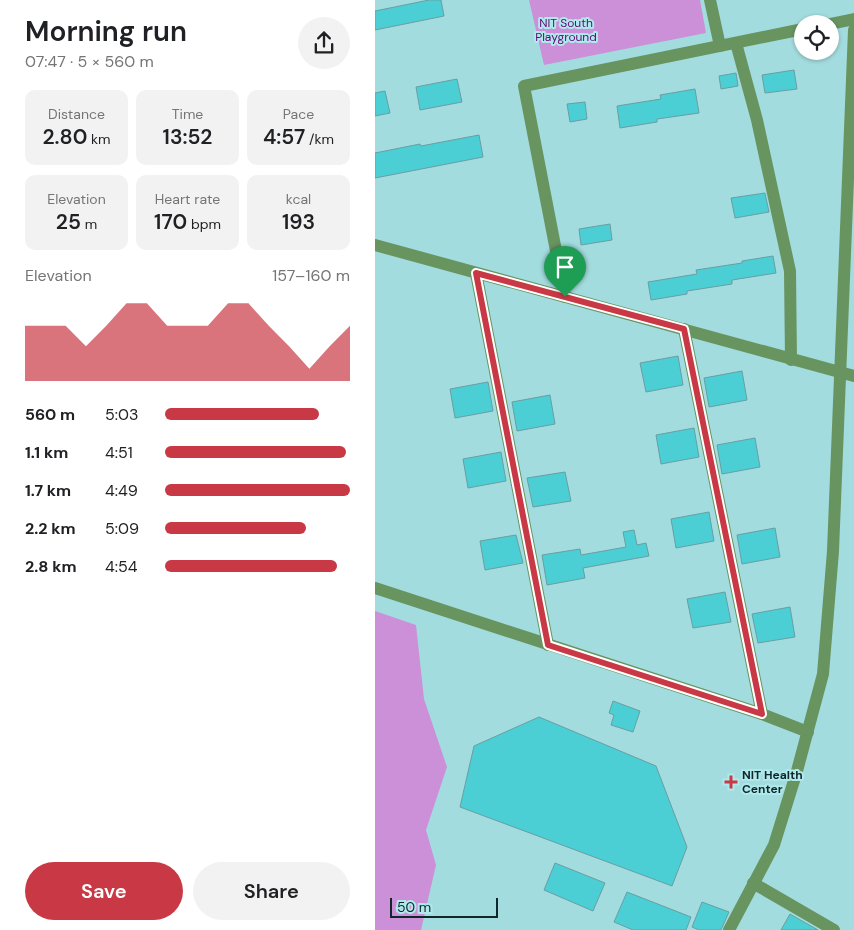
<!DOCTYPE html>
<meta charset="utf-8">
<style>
body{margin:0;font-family:"DM Sans",sans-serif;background:#f2f2f2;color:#202124;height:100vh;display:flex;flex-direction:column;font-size:19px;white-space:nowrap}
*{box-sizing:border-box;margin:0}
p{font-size:16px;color:#757577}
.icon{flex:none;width:28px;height:28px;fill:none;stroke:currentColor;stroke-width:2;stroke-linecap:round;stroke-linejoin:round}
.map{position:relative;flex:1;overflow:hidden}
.panel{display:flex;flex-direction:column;background:#fff;width:375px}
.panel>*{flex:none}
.fabs{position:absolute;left:419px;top:15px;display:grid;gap:10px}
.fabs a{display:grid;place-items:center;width:45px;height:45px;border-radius:50%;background:#fff;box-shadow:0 1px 4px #0004;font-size:25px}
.scale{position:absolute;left:15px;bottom:12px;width:108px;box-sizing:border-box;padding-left:5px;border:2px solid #102729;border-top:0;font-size:14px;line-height:18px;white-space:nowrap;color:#102729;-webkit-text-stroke:4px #afe9ec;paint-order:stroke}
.pin{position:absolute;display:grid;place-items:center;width:42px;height:42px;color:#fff;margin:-51px -21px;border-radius:50% 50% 50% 0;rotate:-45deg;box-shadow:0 0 5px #0007}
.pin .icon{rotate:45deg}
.round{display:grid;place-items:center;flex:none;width:52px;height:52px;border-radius:26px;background:#f2f2f2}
.summary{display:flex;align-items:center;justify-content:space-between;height:85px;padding:0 25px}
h1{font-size:28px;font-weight:600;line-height:38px}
.stats{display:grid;grid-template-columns:repeat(3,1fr);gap:8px;height:85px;padding:5px 25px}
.stats div{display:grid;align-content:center;border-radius:10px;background:#f2f2f2;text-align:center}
.stats b{font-size:21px;font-weight:600}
.stats small{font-size:14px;font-weight:400}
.stats p{font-size:14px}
.chart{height:140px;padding:10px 25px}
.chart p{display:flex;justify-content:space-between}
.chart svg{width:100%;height:90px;margin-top:5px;fill:#c93945;opacity:.7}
.cta{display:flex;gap:10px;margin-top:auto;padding:10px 25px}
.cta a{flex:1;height:58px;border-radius:30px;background:#c93945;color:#fff;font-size:20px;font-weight:600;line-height:58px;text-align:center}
.cta a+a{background:#f2f2f2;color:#202124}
ul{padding:0 25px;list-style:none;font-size:16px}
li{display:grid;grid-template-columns:80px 60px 1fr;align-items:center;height:38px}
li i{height:12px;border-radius:6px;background:#c93945}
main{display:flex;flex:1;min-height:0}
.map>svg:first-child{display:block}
</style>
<main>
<section class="panel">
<div class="summary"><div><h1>Morning run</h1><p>07:47 · 5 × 560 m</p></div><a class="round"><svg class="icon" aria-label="share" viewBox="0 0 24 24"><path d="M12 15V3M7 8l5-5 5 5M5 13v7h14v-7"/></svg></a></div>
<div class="stats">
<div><p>Distance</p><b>2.80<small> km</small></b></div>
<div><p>Time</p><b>13:52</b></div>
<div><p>Pace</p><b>4:57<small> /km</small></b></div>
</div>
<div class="stats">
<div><p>Elevation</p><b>25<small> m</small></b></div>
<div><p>Heart rate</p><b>170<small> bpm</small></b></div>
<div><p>kcal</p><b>193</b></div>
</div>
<div class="chart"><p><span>Elevation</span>157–160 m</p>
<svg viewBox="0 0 160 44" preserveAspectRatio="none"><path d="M0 44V17L10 17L20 17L30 27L40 17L50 6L60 6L70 17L80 17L90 17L100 6L110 6L120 17L130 27L140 38L150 27L160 17V44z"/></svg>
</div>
<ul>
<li><b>560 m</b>5:03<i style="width:83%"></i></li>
<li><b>1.1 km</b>4:51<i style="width:98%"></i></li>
<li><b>1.7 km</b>4:49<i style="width:100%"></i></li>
<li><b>2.2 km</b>5:09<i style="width:76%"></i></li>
<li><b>2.8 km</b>4:54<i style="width:93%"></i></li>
</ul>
<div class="cta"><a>Save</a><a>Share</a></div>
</section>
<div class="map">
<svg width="479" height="930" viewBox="0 0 479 930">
<rect width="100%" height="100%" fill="#a3dcdf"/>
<g fill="#cc90d8">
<path d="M 154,0 L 325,0 L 331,33 L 169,65 Z"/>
<path d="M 0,611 L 41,625 L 49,699 L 72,767 L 51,830 L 61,865 L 46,930 L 0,930 Z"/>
</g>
<g fill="#4cced5" stroke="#689fa2">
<path d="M 54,0 L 66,0 L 69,16 L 0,30 L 0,11 Z"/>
<path d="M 419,70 L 422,89 L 390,93 L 387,75 Z"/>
<path d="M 361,73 L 363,86 L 346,89 L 344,76 Z"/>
<path d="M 82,79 L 87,102 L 45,110 L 41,87 Z"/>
<path d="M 320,89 L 324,113 L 282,119 L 282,122 L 245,128 L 242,106 L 286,99 L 285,95 Z"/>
<path d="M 10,91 L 15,113 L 0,116 L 0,93 Z"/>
<path d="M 210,102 L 212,119 L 195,122 L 192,104 Z"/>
<path d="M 104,135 L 108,157 L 0,178 L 0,153 L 45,144 L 46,146 Z"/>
<path d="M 390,193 L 394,212 L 360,218 L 356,198 Z"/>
<path d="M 235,224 L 237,240 L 206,245 L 204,229 Z"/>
<path d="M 398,256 L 401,273 L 357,280 L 357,284 L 312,291 L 312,294 L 276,300 L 273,282 L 322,274 L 321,270 L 367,263 L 367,261 Z"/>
<path d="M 303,356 L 308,385 L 271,392 L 265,363 Z"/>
<path d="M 367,371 L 372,400 L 334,407 L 329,378 Z"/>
<path d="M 113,382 L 118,411 L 80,418 L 75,389 Z"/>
<path d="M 175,395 L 180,424 L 142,431 L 137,402 Z"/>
<path d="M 319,428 L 324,457 L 286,464 L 281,435 Z"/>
<path d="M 380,438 L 385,467 L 347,474 L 342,445 Z"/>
<path d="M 126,452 L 131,481 L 93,488 L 88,459 Z"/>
<path d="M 190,472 L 196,501 L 158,507 L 152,478 Z"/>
<path d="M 334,512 L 339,541 L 301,548 L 296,519 Z"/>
<path d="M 400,528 L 405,557 L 367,564 L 362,535 Z"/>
<path d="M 259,530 L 262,545 L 271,543 L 274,556 L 208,568 L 210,578 L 172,585 L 167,555 L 205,549 L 206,555 L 251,547 L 248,532 Z"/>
<path d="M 141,535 L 148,563 L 110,570 L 105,541 Z"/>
<path d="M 350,592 L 356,622 L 318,628 L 312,599 Z"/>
<path d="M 415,607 L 420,637 L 383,643 L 377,614 Z"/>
<path d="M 238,701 L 265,711 L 258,732 L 236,725 L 239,715 L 234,713 Z"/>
<path d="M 164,717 L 281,766 L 312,847 L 297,886 L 85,807 L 99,746 Z"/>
<path d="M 180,863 L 230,883 L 218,911 L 169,890 Z"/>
<path d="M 252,892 L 316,917 L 311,930 L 258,930 L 239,922 Z"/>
<path d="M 327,902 L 354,912 L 346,930 L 324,930 L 317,927 Z"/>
<path d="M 415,914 L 443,930 L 406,930 Z"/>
</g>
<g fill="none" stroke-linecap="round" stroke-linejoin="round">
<g stroke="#689460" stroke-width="12">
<path d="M 335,0 L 345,46"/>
<path d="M 455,24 L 479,19"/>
<path d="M 361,43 L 382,120 L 415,271 L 416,360"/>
<path d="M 0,245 L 479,376"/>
<path d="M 101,273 L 173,645"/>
<path d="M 190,297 L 149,86 L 428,29"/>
<path d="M 309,329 L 387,714"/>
<path d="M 0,588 L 387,714 L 433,732"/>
<path d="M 378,883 L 459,930"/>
<path d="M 354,930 L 399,845 L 422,771 L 448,674 L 458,551 L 479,30"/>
</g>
</g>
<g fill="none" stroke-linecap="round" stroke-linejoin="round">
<defs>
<path id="route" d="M 101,273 L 309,329 L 387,714 L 173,645 Z"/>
</defs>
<use href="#route" stroke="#fff" stroke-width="10"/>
<use href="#route" stroke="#c93945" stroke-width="6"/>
</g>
<path fill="#c93945" stroke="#afe9ec" stroke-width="2" d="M353.5 774.5h5v5h5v5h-5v5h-5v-5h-5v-5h5z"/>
<g text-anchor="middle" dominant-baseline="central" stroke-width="4" stroke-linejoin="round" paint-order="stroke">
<g font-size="12" fill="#620472" stroke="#afe9ec">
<text x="191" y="23">NIT South<tspan x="191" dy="14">Playground</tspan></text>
</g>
<g font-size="12" font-weight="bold" fill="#102729" stroke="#afe9ec" text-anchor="start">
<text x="367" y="775">NIT Health<tspan x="367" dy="14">Center</tspan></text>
</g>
</g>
</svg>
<div class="fabs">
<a><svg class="icon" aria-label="locate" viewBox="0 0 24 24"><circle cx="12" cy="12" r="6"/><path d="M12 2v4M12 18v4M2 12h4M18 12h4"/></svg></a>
</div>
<div class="scale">50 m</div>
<div class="pin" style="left:190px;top:297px;background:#1e9e55"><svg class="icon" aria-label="arrive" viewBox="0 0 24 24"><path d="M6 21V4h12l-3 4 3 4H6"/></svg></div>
</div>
</main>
